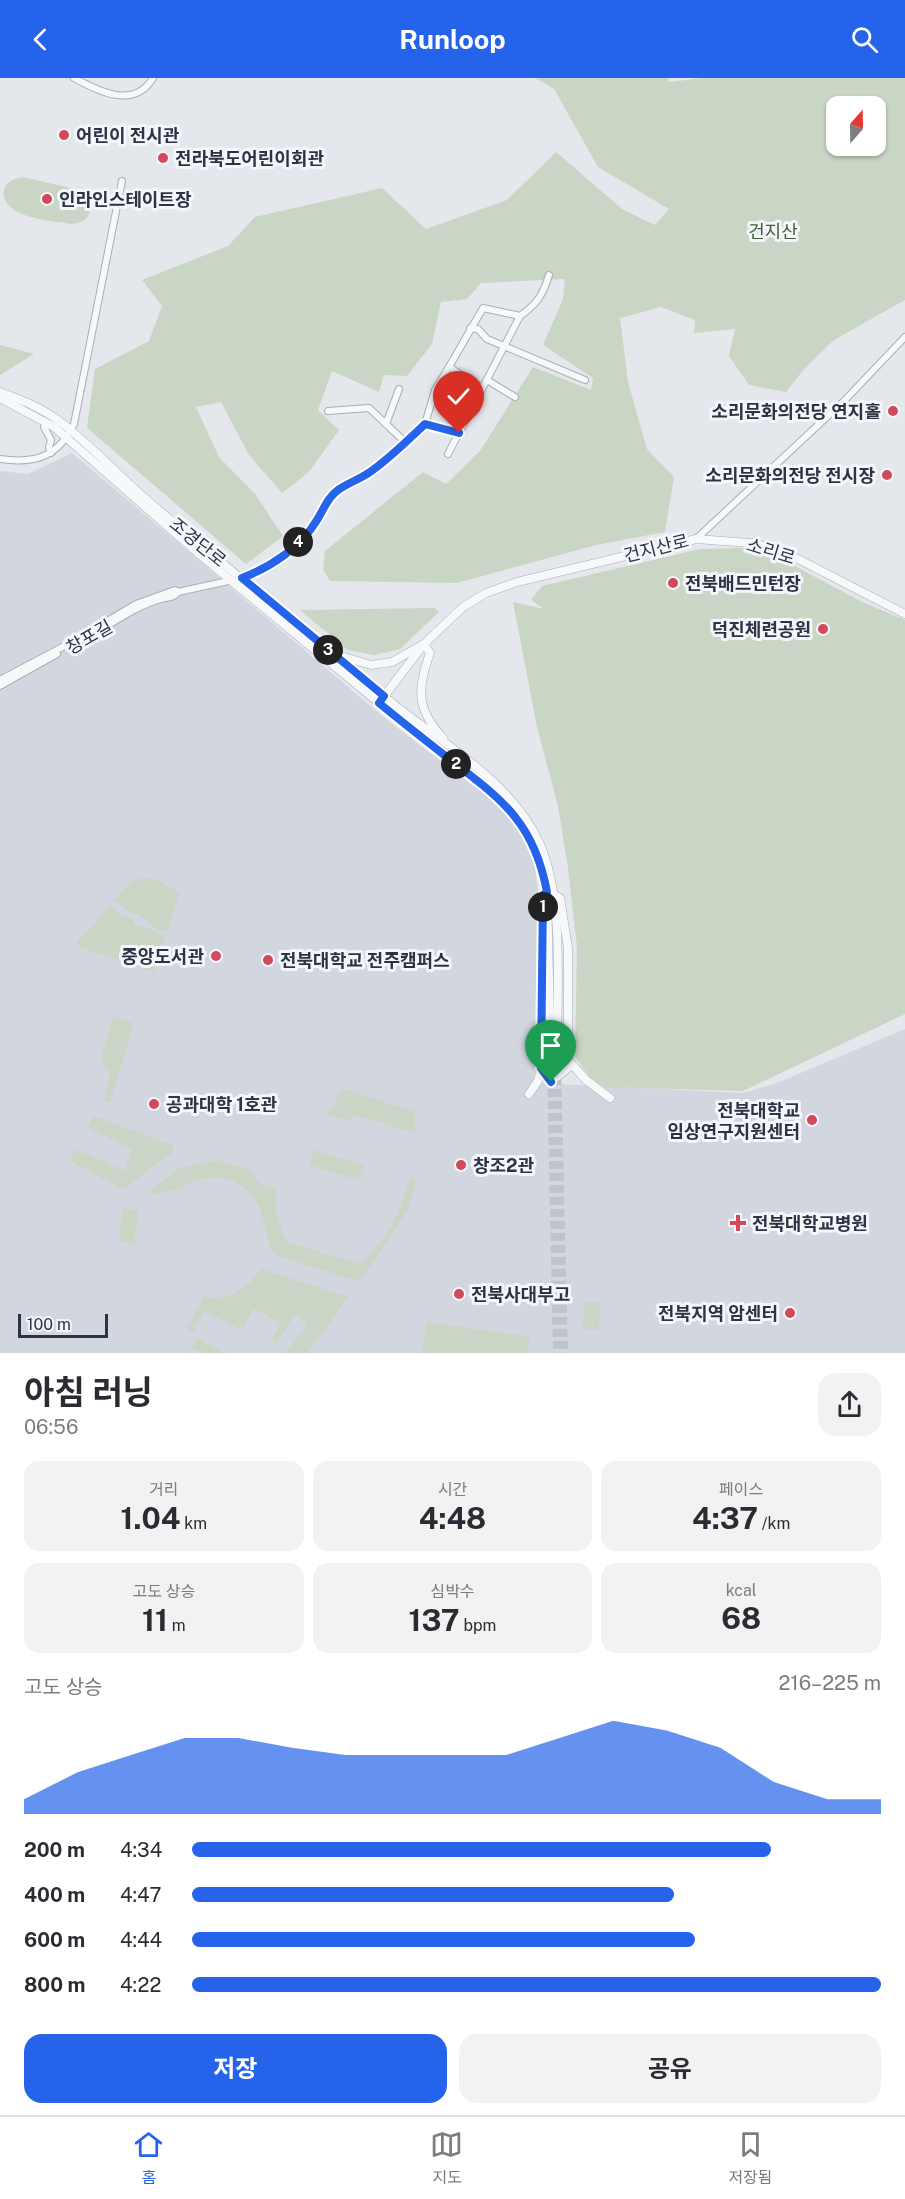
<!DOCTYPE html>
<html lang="ko">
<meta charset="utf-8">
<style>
body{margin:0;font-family:"Public Sans","Noto Sans KR",sans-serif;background:#f2f2f3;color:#2b2b33;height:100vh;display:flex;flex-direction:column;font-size:22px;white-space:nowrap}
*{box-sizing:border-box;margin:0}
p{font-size:20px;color:#7c7c81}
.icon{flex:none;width:33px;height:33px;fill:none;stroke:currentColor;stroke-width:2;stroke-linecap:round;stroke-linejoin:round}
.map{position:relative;height:1275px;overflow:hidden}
.drawer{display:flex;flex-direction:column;background:#fff;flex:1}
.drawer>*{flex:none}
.needle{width:39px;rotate:20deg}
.controls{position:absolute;left:826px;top:18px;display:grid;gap:12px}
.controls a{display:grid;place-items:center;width:60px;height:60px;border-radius:12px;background:#fff;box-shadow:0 2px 4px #0004;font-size:30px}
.scale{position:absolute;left:18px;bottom:15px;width:90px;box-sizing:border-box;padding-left:6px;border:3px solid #2b3445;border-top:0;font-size:16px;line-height:21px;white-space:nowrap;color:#2b3445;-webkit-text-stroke:4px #f4f6f9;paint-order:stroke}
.pin{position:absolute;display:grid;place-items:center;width:51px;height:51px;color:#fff;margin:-62px -26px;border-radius:50% 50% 50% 0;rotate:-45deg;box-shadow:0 0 6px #0007}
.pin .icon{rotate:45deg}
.km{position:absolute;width:30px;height:30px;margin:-15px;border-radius:50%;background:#222;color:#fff;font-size:16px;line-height:30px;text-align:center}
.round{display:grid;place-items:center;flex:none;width:63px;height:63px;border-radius:18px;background:#f2f2f3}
.summary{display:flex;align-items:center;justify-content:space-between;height:102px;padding:0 24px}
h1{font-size:33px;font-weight:700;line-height:45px}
.stats{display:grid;grid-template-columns:repeat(3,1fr);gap:9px;height:102px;padding:6px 24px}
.stats div{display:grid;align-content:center;border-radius:15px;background:#f2f2f3;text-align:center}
.stats b{font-size:30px;font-weight:700}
.stats small{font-size:16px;font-weight:400}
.stats p{font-size:16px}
.chart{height:168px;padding:12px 24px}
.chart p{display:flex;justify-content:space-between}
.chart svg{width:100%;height:108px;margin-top:6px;fill:#2563eb;opacity:.7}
.action{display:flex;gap:12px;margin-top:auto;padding:12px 24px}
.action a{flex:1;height:69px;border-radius:18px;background:#2563eb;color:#fff;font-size:24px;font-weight:700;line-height:69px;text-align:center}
.action a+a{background:#f2f2f3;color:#2b2b33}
ul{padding:0 24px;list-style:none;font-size:20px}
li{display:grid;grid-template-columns:96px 72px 1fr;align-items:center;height:45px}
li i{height:15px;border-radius:8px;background:#2563eb}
header{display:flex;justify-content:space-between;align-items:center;height:78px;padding:0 24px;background:#2563eb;color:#fff;font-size:27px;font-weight:700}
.menu{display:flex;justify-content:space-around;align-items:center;height:84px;border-top:2px solid #e1e1e2;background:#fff;font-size:16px;color:#7c7c81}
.menu a{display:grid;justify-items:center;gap:3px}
.menu .current{color:#2563eb}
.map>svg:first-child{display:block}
</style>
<header><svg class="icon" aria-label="back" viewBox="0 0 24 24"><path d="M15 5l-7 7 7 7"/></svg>Runloop<svg class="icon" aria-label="search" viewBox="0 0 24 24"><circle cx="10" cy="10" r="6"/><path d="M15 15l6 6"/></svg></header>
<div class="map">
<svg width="905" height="1275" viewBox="0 0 905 1275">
<rect width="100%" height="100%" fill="#e4e7ec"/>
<path fill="#d2d6de" d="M 72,375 L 387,642 L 492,722 L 523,756 L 534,784 L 538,814 L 534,1005 L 743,1015 L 777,1005 L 905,951 L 905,1275 L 0,1275 L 0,393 L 28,396 Z"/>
<g fill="#c9d6c5" fill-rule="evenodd">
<path d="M 535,0 L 668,0 L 669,4 L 703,0 L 905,0 L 905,222 L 834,262 L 804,291 L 786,314 L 749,307 L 729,278 L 735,251 L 694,255 L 695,242 L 661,229 L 620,240 L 628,304 L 647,371 L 674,399 L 665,454 L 596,467 L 457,505 L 330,503 L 323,492 L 325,473 L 423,394 L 446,406 L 480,373 L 533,289 L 591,312 L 593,300 L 543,267 L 563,221 L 565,201 L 481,205 L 467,221 L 441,224 L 432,266 L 407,298 L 384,297 L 379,314 L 332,293 L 318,332 L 339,352 L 309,394 L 282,415 L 249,377 L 221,324 L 196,329 L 219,379 L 255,416 L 283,458 L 246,486 L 87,350 L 95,291 L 149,263 L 162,228 L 142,202 L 228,168 L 255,139 L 382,110 L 426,151 L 507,122 L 556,74 L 622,131 L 655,147 L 669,131 L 598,89 L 554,11 ZM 837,28 L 876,28 L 876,68 L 837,68 Z"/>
<path d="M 22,99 L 85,113 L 92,124 C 91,137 86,145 72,146 C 55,143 0,141 4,112 C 6,103 14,101 22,99 Z"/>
<path d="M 0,267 L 34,276 L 0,297 Z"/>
<path d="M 742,470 L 780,480 L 862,524 L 905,542 L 905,936 L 743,1013 L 606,1009 L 594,1005 L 575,979 L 577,869 L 568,790 L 558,728 L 537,649 L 513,524 L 544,531 L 531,522 L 542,508 L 700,471 Z"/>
<path d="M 434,530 L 439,534 L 400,571 L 374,577 L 348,572 L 300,532 Z"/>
<path d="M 144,800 L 159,803 L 180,814 L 168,852 L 158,853 L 139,836 L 132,835 L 113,822 L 131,804 Z"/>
<path d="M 110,828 L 121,837 L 134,841 L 134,846 L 138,849 L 143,848 L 165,859 L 153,894 L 79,869 L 77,864 Z"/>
<path d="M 113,938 L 134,945 L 110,1025 L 104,1023 L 110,996 L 101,981 Z"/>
<path d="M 343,1011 L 415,1034 L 415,1055 L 352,1036 L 350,1043 L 327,1036 Z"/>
<path d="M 93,1038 L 172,1067 L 174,1073 L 123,1111 L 70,1083 L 76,1071 L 124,1093 L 133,1071 L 87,1050 Z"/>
<path d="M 314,1072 L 363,1087 L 358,1102 L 309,1087 Z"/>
<path d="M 218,1082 L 251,1093 L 259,1105 L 277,1112 C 272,1128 279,1150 288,1164 L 358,1186 C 388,1165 399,1134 410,1100 L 417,1102 L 409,1130 L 363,1200 L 355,1202 L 275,1177 C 262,1159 268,1135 251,1117 C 211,1075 181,1122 147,1115 L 180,1090 Z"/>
<path d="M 123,1130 L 139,1132 L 134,1166 L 119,1164 Z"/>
<path d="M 261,1191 L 348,1219 L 308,1275 L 286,1275 L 308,1245 L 295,1236 L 276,1266 L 271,1263 L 281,1245 L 254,1231 L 242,1252 L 204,1233 L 193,1254 L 187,1250 L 203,1219 C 229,1222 246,1213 261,1191 Z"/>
<path d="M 584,1225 L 600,1225 L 599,1252 L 583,1252 Z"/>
<path d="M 427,1244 L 530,1259 L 528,1275 L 422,1275 Z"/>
<path d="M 197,1260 L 224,1275 L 201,1275 L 192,1270 Z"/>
</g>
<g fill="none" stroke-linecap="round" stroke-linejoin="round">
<g stroke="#bfc3cb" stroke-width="8" stroke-dasharray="8 4" stroke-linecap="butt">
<path d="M 551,987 L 557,1275"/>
<path d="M 557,987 L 564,1275"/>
</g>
<defs>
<g id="minor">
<path d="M 74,0 C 98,13 134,32 153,0"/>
<path d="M 470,250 L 478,251 L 487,261 L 585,302"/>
<path d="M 449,289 L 483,230 L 520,238 C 537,226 543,217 549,197"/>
<path d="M 487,302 L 515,319"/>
<path d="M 399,311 L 386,346 L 406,365"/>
<path d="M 328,333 L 369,330 L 386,346"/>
<path d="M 46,345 L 44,349 L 51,362 L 49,369 L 51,375"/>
<path d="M 425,346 L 459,355"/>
<path d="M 448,376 L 520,238"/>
<path d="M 0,381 C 35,386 58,379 74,346 L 122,103"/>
<path d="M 696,461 L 845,322 L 905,259"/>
<path d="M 95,555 C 116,543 138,527 161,521 C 168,519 174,520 178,514"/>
<path d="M 0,602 L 72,564 L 136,526 L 175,512 L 178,514 L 242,500 L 277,482 L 293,469 L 317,442 L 327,423 L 337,413 L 369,395 L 398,374 L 425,346 L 435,312 L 449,289 L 482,310"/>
<path d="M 0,608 L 57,576"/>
</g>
<g id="tertiary">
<path d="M 0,314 C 21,322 41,329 59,343 C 95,370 125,405 160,433 C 237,497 313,561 391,624 C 443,666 510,702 539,764 C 566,822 556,923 557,987"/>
<path d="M 0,320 L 54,349 L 199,476 L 379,625 L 490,711 L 513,735 L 534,768 L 547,814 L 551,987"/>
<path d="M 341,583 L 344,579 L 371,587 L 392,584 L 424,566 L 430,575 C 417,611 416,631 443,660"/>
<path d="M 382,621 L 424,566 L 463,529 L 486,515 L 517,504 L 696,461 L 750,465 L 772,470 L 798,481 L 905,536"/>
<path d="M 568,982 L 586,1002 L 610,1020"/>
<path d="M 541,990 L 551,1004 L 568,990 L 568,870 L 560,820 L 553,816"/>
<path d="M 529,1016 L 538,1003 L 541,990 L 543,823"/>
</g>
</defs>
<use href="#minor" stroke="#a9aeb7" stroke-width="8"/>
<use href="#tertiary" stroke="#a9aeb7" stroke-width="9"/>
<use href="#minor" stroke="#f7f8fa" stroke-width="6"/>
<use href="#tertiary" stroke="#f7f8fa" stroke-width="8"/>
</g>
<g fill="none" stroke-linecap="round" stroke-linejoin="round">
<defs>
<path id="route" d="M 459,355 L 425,346 C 407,363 390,380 370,394 C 360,401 348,405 338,412 C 327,420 324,431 317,442 C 301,469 271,489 242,500 L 384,618 L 379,625 C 402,644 425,662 448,680 C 501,721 534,743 547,814 L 543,817 L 541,990 L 551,1004"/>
</defs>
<use href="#route" stroke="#fff" stroke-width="12"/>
<use href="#route" stroke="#2563eb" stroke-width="8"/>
</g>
<g fill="#d1495b" stroke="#f4f6f9" stroke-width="2">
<circle cx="64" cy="57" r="6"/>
<circle cx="163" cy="80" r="6"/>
<circle cx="47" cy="121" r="6"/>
<circle cx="893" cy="333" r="6"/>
<circle cx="887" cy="397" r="6"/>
<circle cx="673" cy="505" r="6"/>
<circle cx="823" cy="551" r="6"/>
<circle cx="216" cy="878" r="6"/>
<circle cx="268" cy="882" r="6"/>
<circle cx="154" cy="1026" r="6"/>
<circle cx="812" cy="1042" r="6"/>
<circle cx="461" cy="1087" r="6"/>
<path d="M735 1136h6v6h6v6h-6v6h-6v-6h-6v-6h6z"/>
<circle cx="459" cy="1216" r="6"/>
<circle cx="790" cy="1235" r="6"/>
</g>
<g text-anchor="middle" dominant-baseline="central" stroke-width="6" stroke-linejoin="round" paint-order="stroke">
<g font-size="18" font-weight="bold" fill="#2b3445" stroke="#f4f6f9" text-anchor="start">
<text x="76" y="57">어린이 전시관</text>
<text x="175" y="80">전라북도어린이회관</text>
<text x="59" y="121">인라인스테이트장</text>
<text x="881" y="333" text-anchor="end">소리문화의전당 연지홀</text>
<text x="875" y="397" text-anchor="end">소리문화의전당 전시장</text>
<text x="685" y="505">전북배드민턴장</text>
<text x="811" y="551" text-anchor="end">덕진체련공원</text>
<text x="204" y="878" text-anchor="end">중앙도서관</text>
<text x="280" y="882">전북대학교 전주캠퍼스</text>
<text x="166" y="1026">공과대학 1호관</text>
<text x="800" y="1032" text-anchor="end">전북대학교<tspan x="800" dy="21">임상연구지원센터</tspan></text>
<text x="473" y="1087">창조2관</text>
<text x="752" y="1145">전북대학교병원</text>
<text x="471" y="1216">전북사대부고</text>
<text x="778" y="1235" text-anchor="end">전북지역 암센터</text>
</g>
<g font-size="18" fill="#3f6138" stroke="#f4f6f9">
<text x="773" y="153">건지산</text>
</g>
<g font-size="18" fill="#2b3445" stroke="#f4f6f9">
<text transform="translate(198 464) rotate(39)">조경단로</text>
<text transform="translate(656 470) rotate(-14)">건지산로</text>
<text transform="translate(771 473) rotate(17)">소리로</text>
<text transform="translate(89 559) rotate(-30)">창포길</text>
</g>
</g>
</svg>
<div class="controls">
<a><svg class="needle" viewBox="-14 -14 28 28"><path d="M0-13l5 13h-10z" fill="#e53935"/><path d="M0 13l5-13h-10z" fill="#7c7c81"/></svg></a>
</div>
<div class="scale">100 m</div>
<div class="pin" style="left:551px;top:1004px;background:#1e9e55"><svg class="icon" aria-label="arrive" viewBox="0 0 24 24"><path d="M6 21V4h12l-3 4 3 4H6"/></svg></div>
<div class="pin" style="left:459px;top:355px;background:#d93025"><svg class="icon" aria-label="check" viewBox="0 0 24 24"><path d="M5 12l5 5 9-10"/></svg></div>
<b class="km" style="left:543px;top:829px">1</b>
<b class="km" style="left:456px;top:686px">2</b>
<b class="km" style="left:328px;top:572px">3</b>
<b class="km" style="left:298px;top:464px">4</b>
</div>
<section class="drawer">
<div class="summary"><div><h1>아침 러닝</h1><p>06:56</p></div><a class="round"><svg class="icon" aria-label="share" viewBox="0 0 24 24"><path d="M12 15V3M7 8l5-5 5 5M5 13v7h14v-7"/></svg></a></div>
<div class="stats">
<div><p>거리</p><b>1.04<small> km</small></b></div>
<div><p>시간</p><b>4:48</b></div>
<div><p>페이스</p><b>4:37<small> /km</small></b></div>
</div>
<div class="stats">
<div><p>고도 상승</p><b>11<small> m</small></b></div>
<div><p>심박수</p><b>137<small> bpm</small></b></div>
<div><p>kcal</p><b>68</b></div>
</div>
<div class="chart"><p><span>고도 상승</span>216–225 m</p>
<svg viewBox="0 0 160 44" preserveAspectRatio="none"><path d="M0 44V38L10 27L20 20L30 13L40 13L50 17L60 20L70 20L80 20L90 20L100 13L110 6L120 10L130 17L140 31L150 38L160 38V44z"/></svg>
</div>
<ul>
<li><b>200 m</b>4:34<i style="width:84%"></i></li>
<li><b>400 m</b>4:47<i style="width:70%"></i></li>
<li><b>600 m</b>4:44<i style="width:73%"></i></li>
<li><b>800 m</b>4:22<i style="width:100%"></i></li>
</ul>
<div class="action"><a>저장</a><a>공유</a></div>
</section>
<nav class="menu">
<a class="current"><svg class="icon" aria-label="home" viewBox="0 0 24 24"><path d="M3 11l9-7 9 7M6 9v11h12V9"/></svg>홈</a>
<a><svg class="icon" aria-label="map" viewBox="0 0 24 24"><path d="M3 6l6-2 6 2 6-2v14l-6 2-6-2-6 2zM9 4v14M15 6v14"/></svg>지도</a>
<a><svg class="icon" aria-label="saved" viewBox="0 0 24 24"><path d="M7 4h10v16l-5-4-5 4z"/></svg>저장됨</a>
</nav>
